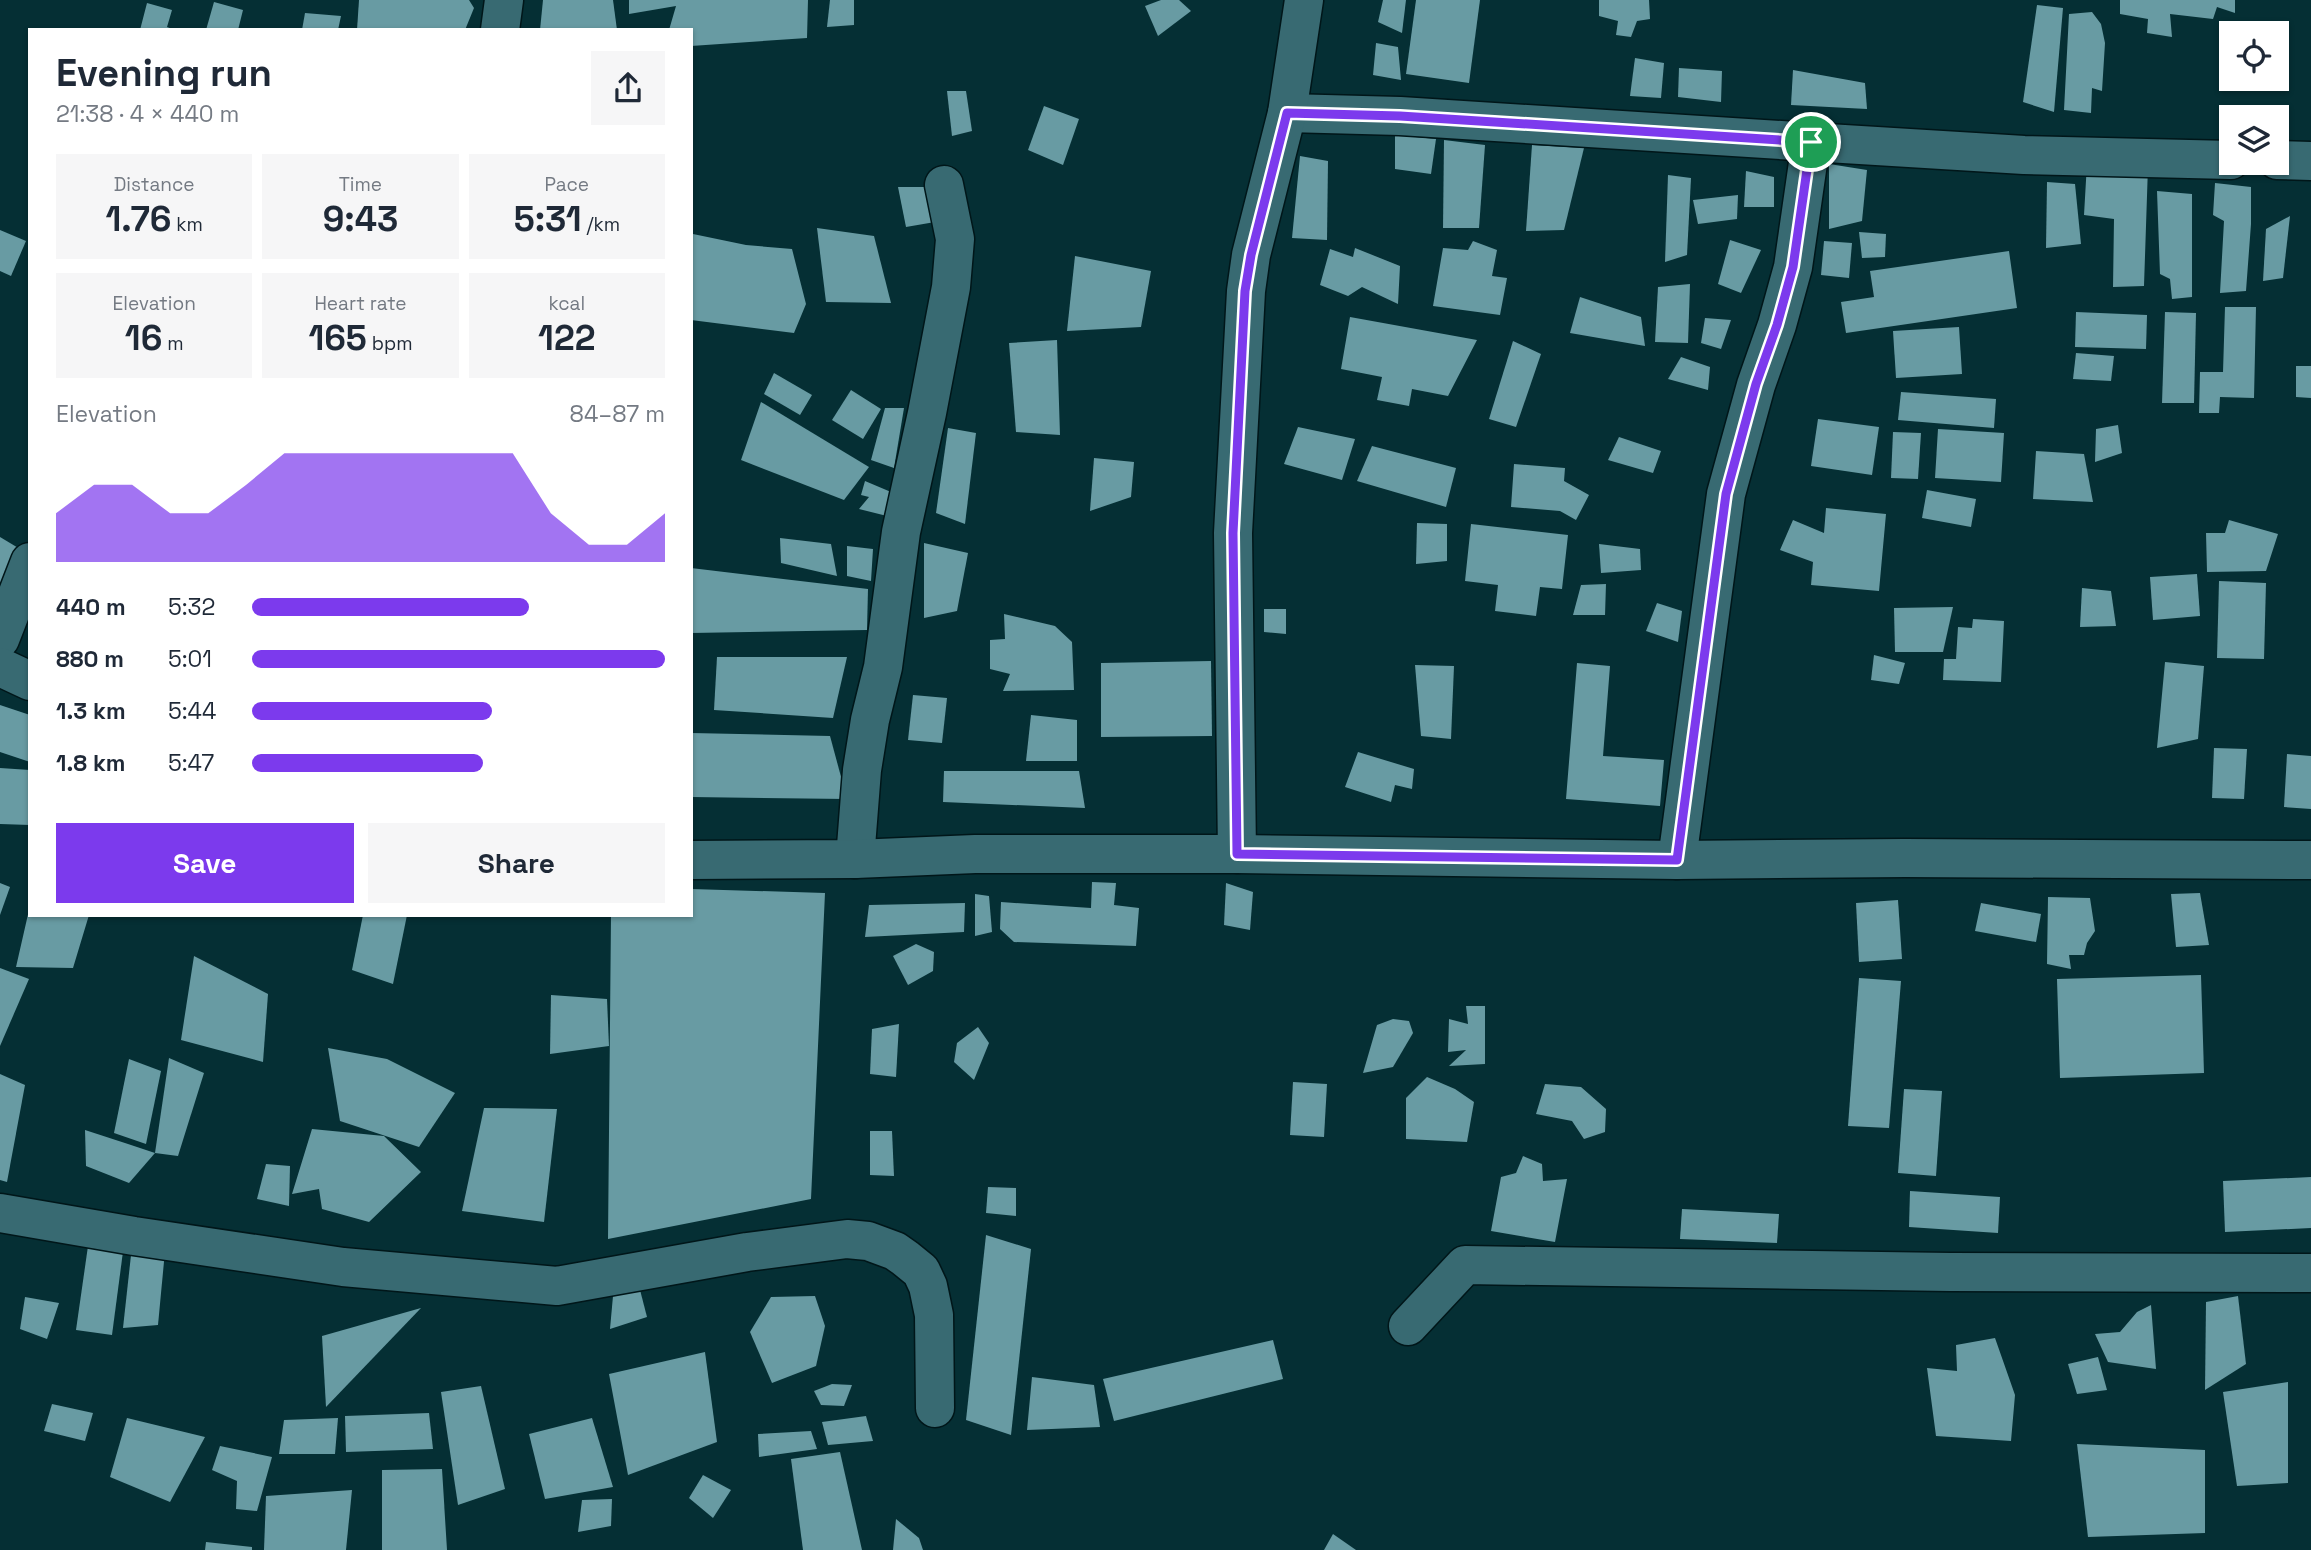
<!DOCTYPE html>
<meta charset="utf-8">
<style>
body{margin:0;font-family:"Space Grotesk",sans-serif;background:#f6f6f7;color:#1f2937;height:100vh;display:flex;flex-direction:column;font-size:26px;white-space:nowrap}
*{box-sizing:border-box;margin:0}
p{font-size:23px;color:#747a83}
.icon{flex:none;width:38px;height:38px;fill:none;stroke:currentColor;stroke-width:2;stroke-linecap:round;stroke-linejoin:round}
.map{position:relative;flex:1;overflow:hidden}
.details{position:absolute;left:28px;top:28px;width:665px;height:889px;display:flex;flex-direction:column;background:#fff;border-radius:0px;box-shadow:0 2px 5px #0004}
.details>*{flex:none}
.controls{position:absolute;left:2219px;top:21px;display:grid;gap:14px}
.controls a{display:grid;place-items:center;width:70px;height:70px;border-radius:0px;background:#fff;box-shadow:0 2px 5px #0004;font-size:35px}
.pin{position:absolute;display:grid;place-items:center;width:60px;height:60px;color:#fff;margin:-30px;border:4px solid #fff;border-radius:50%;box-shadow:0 2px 7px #0007}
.round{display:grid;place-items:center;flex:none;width:74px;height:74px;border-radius:0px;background:#f6f6f7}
.overview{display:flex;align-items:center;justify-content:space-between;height:119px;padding:0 28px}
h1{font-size:38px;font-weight:700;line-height:52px}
.stats{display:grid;grid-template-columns:repeat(3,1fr);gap:10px;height:119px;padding:7px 28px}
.stats div{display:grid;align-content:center;border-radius:0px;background:#f6f6f7;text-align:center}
.stats b{font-size:35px;font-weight:700}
.stats small{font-size:19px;font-weight:400}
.stats p{font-size:19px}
.chart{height:196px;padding:14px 28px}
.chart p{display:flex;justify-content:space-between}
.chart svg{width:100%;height:126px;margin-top:7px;fill:#7c3aed;opacity:.7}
.action{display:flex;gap:14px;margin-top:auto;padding:14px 28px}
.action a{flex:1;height:80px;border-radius:0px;background:#7c3aed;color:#fff;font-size:28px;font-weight:700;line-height:80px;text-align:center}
.action a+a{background:#f6f6f7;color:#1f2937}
ul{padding:0 28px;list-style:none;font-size:23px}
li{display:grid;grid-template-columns:112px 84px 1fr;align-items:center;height:52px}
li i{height:18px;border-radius:9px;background:#7c3aed}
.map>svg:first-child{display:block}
</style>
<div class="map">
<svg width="2311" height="1550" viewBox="0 0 2311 1550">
<rect width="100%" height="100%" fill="#052f34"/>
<g fill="#689ba3">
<path d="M 359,0 L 469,0 L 474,8 L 465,30 L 357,30 Z"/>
<path d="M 543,0 L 613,0 L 617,30 L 540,30 Z"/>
<path d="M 629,0 L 808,0 L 807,38 L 691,46 L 691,30 L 669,30 L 676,6 L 629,14 Z"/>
<path d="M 830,0 L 854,0 L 854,25 L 827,27 Z"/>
<path d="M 1161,0 L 1179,0 L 1191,11 L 1158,36 L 1145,6 Z"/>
<path d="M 1383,0 L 1406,0 L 1402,33 L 1378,22 Z"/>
<path d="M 1416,0 L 1480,0 L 1469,83 L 1406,74 Z"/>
<path d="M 1599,0 L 1649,0 L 1650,19 L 1637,21 L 1631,37 L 1616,35 L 1618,21 L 1599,16 Z"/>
<path d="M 2120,0 L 2235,0 L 2235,13 L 2217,7 L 2213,19 L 2170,14 L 2172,37 L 2147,33 L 2148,19 L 2120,14 Z"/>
<path d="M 214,2 L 243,10 L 238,30 L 206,30 Z"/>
<path d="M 147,3 L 172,10 L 167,27 L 175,30 L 140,30 Z"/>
<path d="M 2037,5 L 2063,8 L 2054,112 L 2023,102 Z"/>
<path d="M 2092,12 L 2101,24 L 2105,43 L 2102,91 L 2092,88 L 2091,113 L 2064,110 L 2069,14 Z"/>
<path d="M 305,13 L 341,16 L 338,30 L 302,30 Z"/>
<path d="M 1376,43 L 1398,47 L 1401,80 L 1373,75 Z"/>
<path d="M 1635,58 L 1664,63 L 1661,98 L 1630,96 Z"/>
<path d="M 1679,68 L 1722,71 L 1721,102 L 1678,97 Z"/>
<path d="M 1793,70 L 1865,83 L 1867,109 L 1791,105 Z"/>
<path d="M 947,91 L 966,91 L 972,131 L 952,136 Z"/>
<path d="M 1044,106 L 1079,119 L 1063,165 L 1028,150 Z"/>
<path d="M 1395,135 L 1436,139 L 1431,174 L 1395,169 Z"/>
<path d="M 1444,140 L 1485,145 L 1479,228 L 1443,228 Z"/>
<path d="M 1532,145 L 1584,148 L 1564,230 L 1526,231 Z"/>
<path d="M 1300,156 L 1328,161 L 1327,240 L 1292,238 Z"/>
<path d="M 2087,163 L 2148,166 L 2144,286 L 2113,287 L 2114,219 L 2084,215 Z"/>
<path d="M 1829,164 L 1867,170 L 1862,221 L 1829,229 Z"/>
<path d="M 1746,171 L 1774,177 L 1774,207 L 1744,207 Z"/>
<path d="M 1668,175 L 1691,178 L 1687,255 L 1665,262 Z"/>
<path d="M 2047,182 L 2075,184 L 2081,244 L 2046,248 Z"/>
<path d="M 2215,183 L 2251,187 L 2251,224 L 2246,291 L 2220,293 L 2224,221 L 2213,215 Z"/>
<path d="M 898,187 L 930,187 L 935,222 L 906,227 Z"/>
<path d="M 2157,191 L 2192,194 L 2192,297 L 2172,299 L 2170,279 L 2160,274 Z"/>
<path d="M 1738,195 L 1737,219 L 1698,224 L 1693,200 Z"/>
<path d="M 2290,216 L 2283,278 L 2263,281 L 2266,229 Z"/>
<path d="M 817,228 L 874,236 L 891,303 L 826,302 Z"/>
<path d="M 0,230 L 26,241 L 11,276 L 0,271 Z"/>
<path d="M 1859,232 L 1886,234 L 1885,257 L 1862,258 Z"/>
<path d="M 693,234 L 746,245 L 792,249 L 806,304 L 794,333 L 691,320 L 691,242 Z"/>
<path d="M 1730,240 L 1761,250 L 1741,293 L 1718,284 Z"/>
<path d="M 1473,241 L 1497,250 L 1492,276 L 1507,278 L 1500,315 L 1433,306 L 1443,248 L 1468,250 Z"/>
<path d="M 1824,241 L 1852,243 L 1849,278 L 1821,275 Z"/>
<path d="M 1355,248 L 1400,266 L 1398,304 L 1362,287 L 1348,296 L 1320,285 L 1330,249 L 1353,257 Z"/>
<path d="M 2009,251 L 2017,308 L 1846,333 L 1841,302 L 1874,297 L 1870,271 Z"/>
<path d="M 1075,256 L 1151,271 L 1141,327 L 1067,331 Z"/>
<path d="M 1690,284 L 1688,343 L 1655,342 L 1658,287 Z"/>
<path d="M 1580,297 L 1641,317 L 1645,346 L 1570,333 Z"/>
<path d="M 2225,307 L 2256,307 L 2254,398 L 2220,397 L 2219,413 L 2199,413 L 2200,372 L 2223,372 Z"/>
<path d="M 2076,312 L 2147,315 L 2146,349 L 2075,347 Z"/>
<path d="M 2165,312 L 2196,313 L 2194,403 L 2162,403 Z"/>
<path d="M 1350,317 L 1477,340 L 1448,396 L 1412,389 L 1409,406 L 1377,400 L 1382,377 L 1341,369 Z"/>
<path d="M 1705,318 L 1731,320 L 1721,349 L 1701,343 Z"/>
<path d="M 1959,327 L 1962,374 L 1896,378 L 1893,331 Z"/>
<path d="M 1057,340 L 1060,435 L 1016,432 L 1009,343 Z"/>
<path d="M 1513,341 L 1541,354 L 1516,427 L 1489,419 Z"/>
<path d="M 2076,353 L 2114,356 L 2111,381 L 2073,379 Z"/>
<path d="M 1681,357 L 1710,367 L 1708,390 L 1668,379 Z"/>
<path d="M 2296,366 L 2311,366 L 2311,398 L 2296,397 Z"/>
<path d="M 774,373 L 812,395 L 800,415 L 764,394 Z"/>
<path d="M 851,390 L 881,409 L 863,439 L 832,420 Z"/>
<path d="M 1901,392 L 1996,399 L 1994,428 L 1898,420 Z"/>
<path d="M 761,402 L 869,467 L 844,500 L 741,460 Z"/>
<path d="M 885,408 L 904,408 L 894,468 L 871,460 Z"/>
<path d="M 1818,419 L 1879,427 L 1872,475 L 1811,466 Z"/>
<path d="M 2118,425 L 2122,453 L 2095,462 L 2096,429 Z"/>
<path d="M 1298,427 L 1355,439 L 1342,480 L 1284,464 Z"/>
<path d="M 948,428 L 976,433 L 965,524 L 936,513 Z"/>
<path d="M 1938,429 L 2004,433 L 2001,482 L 1935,478 Z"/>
<path d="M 1893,432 L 1921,433 L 1918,479 L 1891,478 Z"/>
<path d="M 1619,437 L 1661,451 L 1653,473 L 1608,460 Z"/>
<path d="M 1372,446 L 1456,468 L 1446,507 L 1357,481 Z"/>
<path d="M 2036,451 L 2084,454 L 2093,502 L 2033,499 Z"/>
<path d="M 1094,458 L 1134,462 L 1131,497 L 1090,511 Z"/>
<path d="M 1514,464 L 1565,468 L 1564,481 L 1589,495 L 1576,520 L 1560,511 L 1511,507 Z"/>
<path d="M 865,481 L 891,492 L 887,516 L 859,509 L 869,497 L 861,495 Z"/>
<path d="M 1927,490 L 1976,499 L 1971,527 L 1922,518 Z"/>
<path d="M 1826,508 L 1886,514 L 1879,591 L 1811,585 L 1813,562 L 1780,550 L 1793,520 L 1824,533 Z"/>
<path d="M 2229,520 L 2278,534 L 2266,571 L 2207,572 L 2206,533 L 2225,533 Z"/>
<path d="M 1417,523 L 1447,524 L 1447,561 L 1416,564 Z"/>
<path d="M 1471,524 L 1568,535 L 1562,589 L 1540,587 L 1536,616 L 1495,611 L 1498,585 L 1465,581 Z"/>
<path d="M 0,537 L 25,552 L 0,593 Z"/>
<path d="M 780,538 L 831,544 L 837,576 L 781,563 Z"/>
<path d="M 924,543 L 968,553 L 957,611 L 924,618 Z"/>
<path d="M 1599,544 L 1640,549 L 1641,570 L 1601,573 Z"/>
<path d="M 847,546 L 873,549 L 871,581 L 847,576 Z"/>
<path d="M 691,568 L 868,589 L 867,630 L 691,633 Z"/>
<path d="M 2197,574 L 2200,616 L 2153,620 L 2150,577 Z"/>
<path d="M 2219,581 L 2266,583 L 2264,659 L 2217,658 Z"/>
<path d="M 1606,584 L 1605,615 L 1573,615 L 1581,585 Z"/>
<path d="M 2082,588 L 2111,591 L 2116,626 L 2080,627 Z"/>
<path d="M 1657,603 L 1682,611 L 1678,642 L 1646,631 Z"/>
<path d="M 1953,607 L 1943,652 L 1895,652 L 1894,608 Z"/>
<path d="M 1264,609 L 1286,609 L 1286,634 L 1264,632 Z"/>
<path d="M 1004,614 L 1055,626 L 1072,642 L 1074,690 L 1003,691 L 1010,674 L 990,669 L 990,640 L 1005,639 Z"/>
<path d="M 1973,619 L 2004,621 L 2001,682 L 1943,680 L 1944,659 L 1956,659 L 1958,627 L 1972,628 Z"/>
<path d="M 1874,655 L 1905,663 L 1899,684 L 1871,680 Z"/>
<path d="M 717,657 L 847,657 L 833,718 L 714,710 Z"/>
<path d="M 1211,661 L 1212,736 L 1101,737 L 1101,663 Z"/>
<path d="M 2165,662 L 2204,666 L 2198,739 L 2157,748 Z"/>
<path d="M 1577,663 L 1610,666 L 1603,756 L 1664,760 L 1660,806 L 1566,799 Z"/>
<path d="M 1415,665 L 1454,666 L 1451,739 L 1421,736 Z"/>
<path d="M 913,695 L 947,698 L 942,743 L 908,740 Z"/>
<path d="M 0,705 L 30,715 L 30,762 L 0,752 Z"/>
<path d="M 1031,715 L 1077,720 L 1077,761 L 1026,761 Z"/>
<path d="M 691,733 L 830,736 L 847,799 L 691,797 Z"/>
<path d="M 2214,748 L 2247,749 L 2244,799 L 2212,798 Z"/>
<path d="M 1358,752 L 1414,769 L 1412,789 L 1395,785 L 1391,802 L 1345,787 Z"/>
<path d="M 2287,754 L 2311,756 L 2311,809 L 2284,807 Z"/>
<path d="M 0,768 L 30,770 L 30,825 L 0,824 Z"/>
<path d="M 944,771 L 1079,771 L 1085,808 L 943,802 Z"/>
<path d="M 1092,882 L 1116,883 L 1114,905 L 1139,908 L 1136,946 L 1014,942 L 1000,929 L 1001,902 L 1091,908 Z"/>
<path d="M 0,883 L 10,887 L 0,915 Z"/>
<path d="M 1226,883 L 1253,892 L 1250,930 L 1224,925 Z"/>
<path d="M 691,889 L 825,893 L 811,1199 L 608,1239 L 611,915 L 691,915 Z"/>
<path d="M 2200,893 L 2209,945 L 2176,947 L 2171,894 Z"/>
<path d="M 975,894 L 989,896 L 992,932 L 975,936 Z"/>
<path d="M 2048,897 L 2090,898 L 2095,931 L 2087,943 L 2084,955 L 2069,955 L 2071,969 L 2047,964 Z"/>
<path d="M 1898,900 L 1902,959 L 1859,962 L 1856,903 Z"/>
<path d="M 965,903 L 964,932 L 865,937 L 869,905 Z"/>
<path d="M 1981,903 L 2041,914 L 2036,942 L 1975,931 Z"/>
<path d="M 29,910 L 30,915 L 89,915 L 73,968 L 16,967 Z"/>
<path d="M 363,915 L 407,915 L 393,984 L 352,970 Z"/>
<path d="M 916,944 L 934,952 L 933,971 L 908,985 L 893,956 Z"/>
<path d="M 194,956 L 268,994 L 263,1062 L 181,1040 Z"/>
<path d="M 0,968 L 29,979 L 0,1046 Z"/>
<path d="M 2201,975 L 2204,1073 L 2060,1078 L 2057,979 Z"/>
<path d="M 1859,978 L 1901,981 L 1889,1128 L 1848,1126 Z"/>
<path d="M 551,995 L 607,999 L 609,1046 L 550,1054 Z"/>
<path d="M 1466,1006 L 1485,1006 L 1485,1064 L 1449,1066 L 1466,1050 L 1448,1052 L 1449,1019 L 1468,1024 Z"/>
<path d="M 1393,1019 L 1409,1021 L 1413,1033 L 1393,1067 L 1363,1073 L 1377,1025 Z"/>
<path d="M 899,1024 L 896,1077 L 870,1074 L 872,1029 Z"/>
<path d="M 978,1027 L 989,1043 L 974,1080 L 954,1062 L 957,1043 Z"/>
<path d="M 328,1048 L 387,1059 L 455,1093 L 419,1147 L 340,1121 Z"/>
<path d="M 169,1058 L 204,1073 L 178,1156 L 155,1153 Z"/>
<path d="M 129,1059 L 161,1071 L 146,1144 L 114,1133 Z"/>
<path d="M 0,1074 L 25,1085 L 7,1182 L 0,1180 Z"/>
<path d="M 1427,1077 L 1455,1089 L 1474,1102 L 1467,1142 L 1406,1139 L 1406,1098 Z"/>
<path d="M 1293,1082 L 1327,1084 L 1324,1137 L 1290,1135 Z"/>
<path d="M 1545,1084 L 1581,1087 L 1606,1109 L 1605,1132 L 1584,1139 L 1572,1121 L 1536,1114 Z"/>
<path d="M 1904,1089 L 1942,1091 L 1936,1176 L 1898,1173 Z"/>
<path d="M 484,1108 L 557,1109 L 544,1222 L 462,1211 Z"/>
<path d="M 312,1129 L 384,1136 L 421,1172 L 369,1222 L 322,1209 L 319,1189 L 292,1194 Z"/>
<path d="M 85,1130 L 128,1144 L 155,1153 L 129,1183 L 86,1166 Z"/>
<path d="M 870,1131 L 892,1131 L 894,1176 L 870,1175 Z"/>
<path d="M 1523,1156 L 1542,1164 L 1543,1181 L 1567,1179 L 1555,1242 L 1491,1231 L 1501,1177 L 1516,1173 Z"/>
<path d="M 266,1164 L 290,1166 L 289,1206 L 257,1199 Z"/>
<path d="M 2311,1177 L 2311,1228 L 2225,1232 L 2223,1181 Z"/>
<path d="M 988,1187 L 1016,1188 L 1016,1216 L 986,1213 Z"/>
<path d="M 1910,1191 L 2000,1197 L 1998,1233 L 1909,1227 Z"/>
<path d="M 1682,1209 L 1779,1214 L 1777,1243 L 1680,1239 Z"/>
<path d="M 986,1235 L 1031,1249 L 1011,1435 L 966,1420 Z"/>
<path d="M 89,1239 L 124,1244 L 112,1335 L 76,1330 Z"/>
<path d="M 132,1246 L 165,1251 L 158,1325 L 123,1328 Z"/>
<path d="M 639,1286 L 647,1317 L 610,1329 L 613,1296 Z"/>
<path d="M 815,1296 L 825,1326 L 816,1366 L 772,1383 L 750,1332 L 771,1297 Z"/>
<path d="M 2238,1296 L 2246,1364 L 2205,1390 L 2206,1302 Z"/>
<path d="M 25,1297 L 59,1303 L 47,1339 L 20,1329 Z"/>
<path d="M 2151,1305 L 2156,1369 L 2108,1362 L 2095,1334 L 2120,1332 L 2137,1312 Z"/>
<path d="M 421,1308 L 326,1407 L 322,1336 Z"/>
<path d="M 1995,1338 L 2015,1395 L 2011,1441 L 1936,1436 L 1927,1368 L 1957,1371 L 1956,1345 Z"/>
<path d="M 1273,1340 L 1283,1379 L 1114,1421 L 1103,1379 Z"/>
<path d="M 705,1352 L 717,1442 L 628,1475 L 609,1374 Z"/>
<path d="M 2098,1357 L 2107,1390 L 2077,1394 L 2068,1364 Z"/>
<path d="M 1032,1377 L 1094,1385 L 1100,1427 L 1027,1430 Z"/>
<path d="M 2288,1382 L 2288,1483 L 2237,1486 L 2223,1392 Z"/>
<path d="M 832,1384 L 852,1385 L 844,1406 L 821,1405 L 814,1391 Z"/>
<path d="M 481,1386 L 505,1489 L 458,1505 L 441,1392 Z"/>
<path d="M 52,1404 L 93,1413 L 85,1441 L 44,1431 Z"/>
<path d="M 429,1413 L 433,1449 L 346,1452 L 345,1416 Z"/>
<path d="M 866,1416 L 873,1441 L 828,1445 L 822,1422 Z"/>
<path d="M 127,1418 L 205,1437 L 170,1502 L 110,1477 Z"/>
<path d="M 338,1418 L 335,1454 L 279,1454 L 284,1420 Z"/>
<path d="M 592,1418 L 613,1487 L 545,1499 L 529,1434 Z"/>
<path d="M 811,1431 L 817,1449 L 759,1457 L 758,1434 Z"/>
<path d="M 2077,1444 L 2205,1450 L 2205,1533 L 2088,1537 Z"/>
<path d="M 220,1446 L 272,1457 L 257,1511 L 236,1509 L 237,1481 L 212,1470 Z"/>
<path d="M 840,1452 L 862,1550 L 803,1550 L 791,1459 Z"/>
<path d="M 442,1469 L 447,1550 L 382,1550 L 382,1470 Z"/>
<path d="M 703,1475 L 731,1490 L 713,1518 L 689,1498 Z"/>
<path d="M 352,1490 L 346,1550 L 264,1550 L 266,1496 Z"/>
<path d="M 612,1499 L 611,1526 L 578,1532 L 582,1500 Z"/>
<path d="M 896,1519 L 919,1538 L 923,1550 L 893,1550 Z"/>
<path d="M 1333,1534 L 1356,1550 L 1324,1550 Z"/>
<path d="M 206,1542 L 252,1547 L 252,1550 L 205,1550 Z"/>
</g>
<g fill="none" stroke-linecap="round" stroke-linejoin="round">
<defs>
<g id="minor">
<path d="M 500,30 L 504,0"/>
<path d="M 1287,113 L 1400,116 L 1811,142 L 1793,267 L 1777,325 L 1756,385 L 1726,494 L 1677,860"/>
<path d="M 1811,142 L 2024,155 L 2231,160"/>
<path d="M 2277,160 L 2311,161"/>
<path d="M 0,639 L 30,562"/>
<path d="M 0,667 L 30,681"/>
<path d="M 1237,854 L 1233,533 L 1246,291 L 1251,255 L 1287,113 L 1304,0"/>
<path d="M 855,859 L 862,770 L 870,720 L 883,667 L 901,532 L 927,413 L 951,287 L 955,239 L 944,185"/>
<path d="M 691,860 L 855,859 L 975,854 L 1237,854 L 1677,860 L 1905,858 L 2311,860"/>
<path d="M 0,1213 L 134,1236 L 343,1267 L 557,1286 L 747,1252 L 847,1239 L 868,1241 L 895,1251 L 905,1258 L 921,1271 L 928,1286 L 934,1315 L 935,1408"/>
<path d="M 1408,1326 L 1465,1265 L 1950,1272 L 2311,1273"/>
</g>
</defs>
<use href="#minor" stroke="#001619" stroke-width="41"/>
<use href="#minor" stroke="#386a72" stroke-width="38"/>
</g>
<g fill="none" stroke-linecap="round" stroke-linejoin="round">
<defs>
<path id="route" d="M 1287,113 L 1400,116 L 1811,142 L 1793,267 L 1777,325 L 1756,384 L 1726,494 L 1677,860 L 1237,854 L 1233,533 L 1245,291 L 1251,255 Z"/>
</defs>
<use href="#route" stroke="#fff" stroke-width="14"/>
<use href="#route" stroke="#7c3aed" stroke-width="9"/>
</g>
</svg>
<div class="controls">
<a><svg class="icon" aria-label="locate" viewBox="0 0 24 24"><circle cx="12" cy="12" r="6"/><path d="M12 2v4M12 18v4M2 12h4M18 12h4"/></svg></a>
<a><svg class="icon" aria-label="layers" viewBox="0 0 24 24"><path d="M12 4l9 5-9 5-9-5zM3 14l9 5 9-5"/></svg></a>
</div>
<div class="pin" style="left:1811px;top:142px;background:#1e9e55"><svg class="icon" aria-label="arrive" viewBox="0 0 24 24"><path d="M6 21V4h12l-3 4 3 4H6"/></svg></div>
<section class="details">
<div class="overview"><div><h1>Evening run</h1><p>21:38 · 4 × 440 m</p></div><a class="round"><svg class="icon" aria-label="share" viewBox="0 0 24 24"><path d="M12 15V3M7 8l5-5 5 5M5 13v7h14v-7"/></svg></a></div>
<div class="stats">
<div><p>Distance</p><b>1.76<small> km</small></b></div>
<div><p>Time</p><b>9:43</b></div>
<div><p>Pace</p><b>5:31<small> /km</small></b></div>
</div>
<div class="stats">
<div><p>Elevation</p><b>16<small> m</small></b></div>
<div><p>Heart rate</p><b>165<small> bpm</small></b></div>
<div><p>kcal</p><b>122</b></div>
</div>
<div class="chart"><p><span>Elevation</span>84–87 m</p>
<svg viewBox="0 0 160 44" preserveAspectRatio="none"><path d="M0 44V27L10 17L20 17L30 27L40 27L50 17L60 6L70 6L80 6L90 6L100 6L110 6L120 6L130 27L140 38L150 38L160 27V44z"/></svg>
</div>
<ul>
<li><b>440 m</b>5:32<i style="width:67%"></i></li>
<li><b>880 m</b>5:01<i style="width:100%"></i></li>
<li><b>1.3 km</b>5:44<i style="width:58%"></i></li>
<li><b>1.8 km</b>5:47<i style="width:56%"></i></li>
</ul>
<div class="action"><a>Save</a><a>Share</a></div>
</section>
</div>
